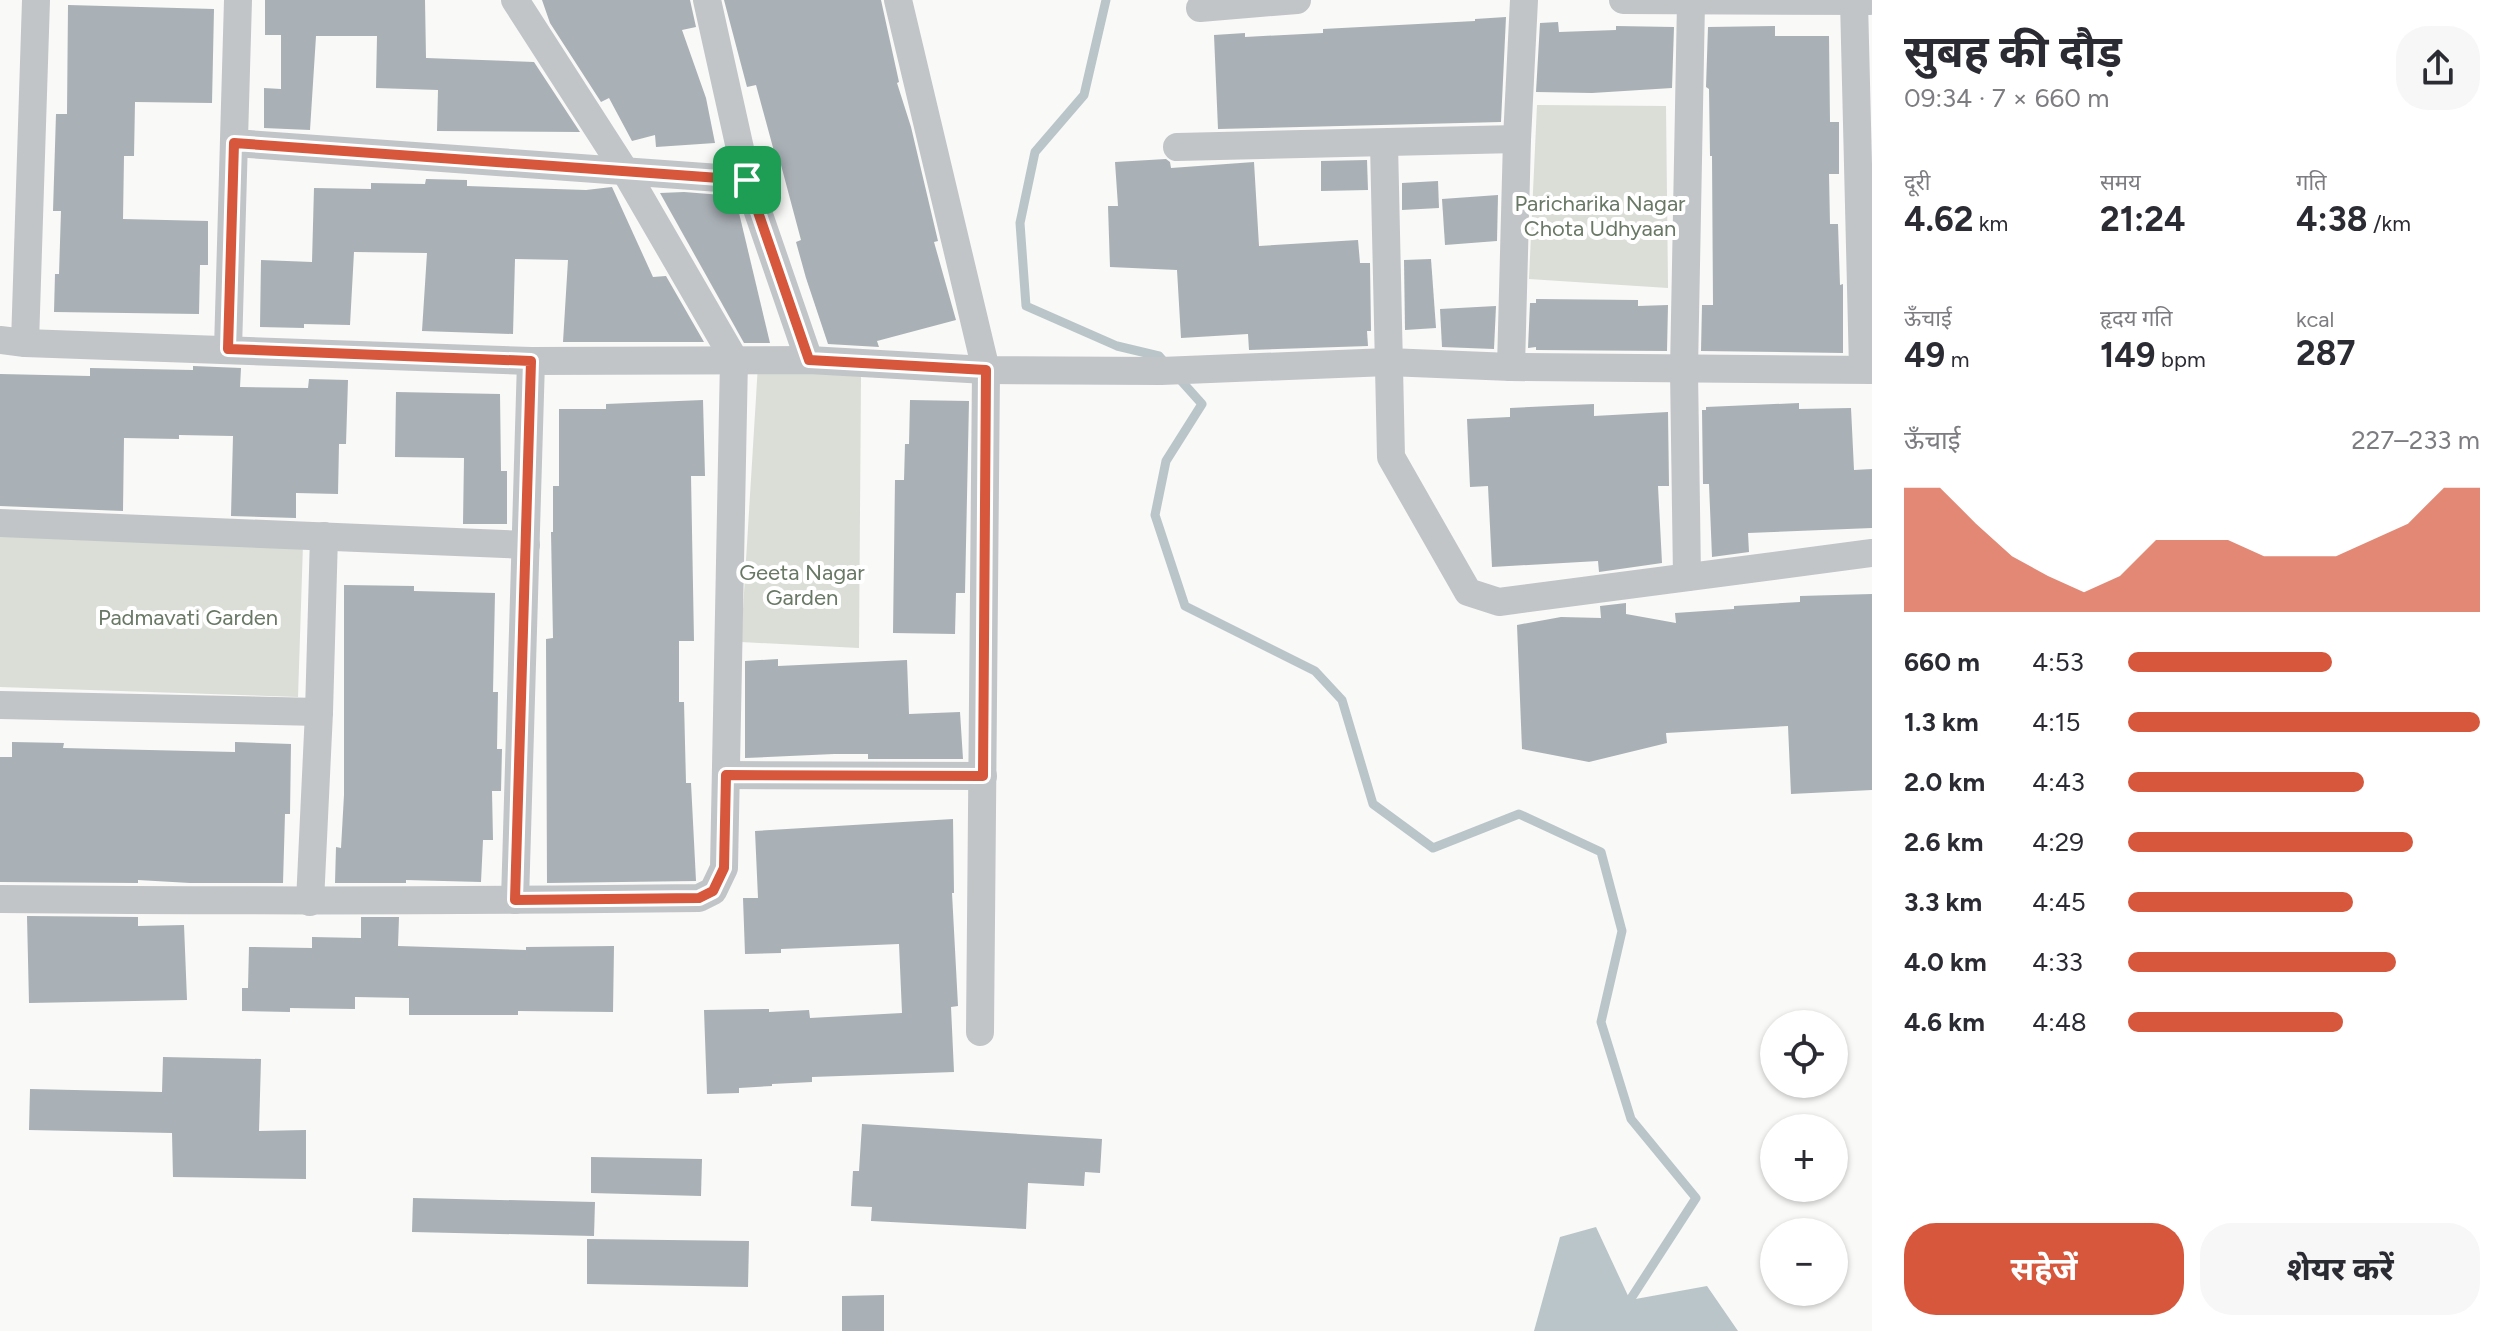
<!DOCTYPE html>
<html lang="hi">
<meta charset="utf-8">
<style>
body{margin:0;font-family:Figtree,"Noto Sans Devanagari",sans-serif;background:#f7f7f7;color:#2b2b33;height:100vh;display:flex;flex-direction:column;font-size:30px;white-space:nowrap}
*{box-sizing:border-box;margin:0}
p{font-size:26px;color:#7c7c81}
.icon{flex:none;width:44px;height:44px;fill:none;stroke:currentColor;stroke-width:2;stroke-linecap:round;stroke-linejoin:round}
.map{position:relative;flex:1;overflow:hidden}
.side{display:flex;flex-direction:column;background:#fff;width:640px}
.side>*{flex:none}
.fabs{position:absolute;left:1760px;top:1010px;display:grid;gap:16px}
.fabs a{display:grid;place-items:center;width:88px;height:88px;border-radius:50%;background:#fff;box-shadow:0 2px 6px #0004;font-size:40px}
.pin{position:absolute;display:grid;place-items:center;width:68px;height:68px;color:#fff;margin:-34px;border-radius:16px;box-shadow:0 4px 12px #0006}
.round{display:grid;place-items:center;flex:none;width:84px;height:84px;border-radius:32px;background:#f7f7f7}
.overview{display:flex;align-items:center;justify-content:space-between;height:136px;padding:0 32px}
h1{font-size:44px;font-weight:700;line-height:60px}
.stats{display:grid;grid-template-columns:repeat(3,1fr);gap:12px;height:136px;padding:8px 32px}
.stats div{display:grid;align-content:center}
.stats b{font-size:34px;font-weight:700}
.stats small{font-size:22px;font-weight:400}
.stats p{font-size:22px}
.chart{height:224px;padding:16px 32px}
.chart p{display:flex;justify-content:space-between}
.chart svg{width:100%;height:144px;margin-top:8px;fill:#d6573b;opacity:.7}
.button{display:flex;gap:16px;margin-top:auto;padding:16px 32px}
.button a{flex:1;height:92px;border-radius:32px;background:#d6573b;color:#fff;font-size:32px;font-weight:700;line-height:92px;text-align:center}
.button a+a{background:#f7f7f7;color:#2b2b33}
ul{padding:0 32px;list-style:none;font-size:26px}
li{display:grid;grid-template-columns:128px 96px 1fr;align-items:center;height:60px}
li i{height:20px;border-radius:10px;background:#d6573b}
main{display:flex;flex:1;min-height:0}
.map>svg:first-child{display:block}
</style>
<main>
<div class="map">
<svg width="1872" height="1331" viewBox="0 0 1872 1331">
<rect width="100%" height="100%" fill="#f9f9f7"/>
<g fill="#daded7">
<path d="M 1537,105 L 1666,106 L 1668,288 L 1529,279 Z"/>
<path d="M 758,365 L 861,376 L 859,648 L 741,642 Z"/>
<path d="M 0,534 L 303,544 L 298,697 L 0,687 Z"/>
</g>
<path fill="#bac5c9" d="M 1596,1227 L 1630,1300 L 1707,1286 L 1738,1331 L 1534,1331 L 1560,1237 Z"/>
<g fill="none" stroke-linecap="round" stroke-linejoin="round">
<g stroke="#bac5c9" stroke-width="9">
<path d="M 1106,0 L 1084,95 L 1035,152 L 1020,223 L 1026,306 L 1117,346 L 1159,356 L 1166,364"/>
<path d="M 1176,375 L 1202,404 L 1166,461 L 1155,515 L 1185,606 L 1315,671 L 1342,700 L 1373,804 L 1433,848 L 1519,814 L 1601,852 L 1622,931 L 1601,1022 L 1631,1119 L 1696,1198 L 1630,1300 L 1640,1331"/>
</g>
</g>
<g fill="#a9b0b6">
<path d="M 265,0 L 425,0 L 426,58 L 534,62 L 580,132 L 437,131 L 438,90 L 376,88 L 377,36 L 316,36 L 310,130 L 264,128 L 264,88 L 281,89 L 281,35 L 265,35 Z"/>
<path d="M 542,0 L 690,0 L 696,27 L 682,30 L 706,98 L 715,143 L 656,147 L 655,135 L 632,141 L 609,98 L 601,102 L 550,23 Z"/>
<path d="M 724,0 L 881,0 L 899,82 L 897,83 L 911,127 L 938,241 L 934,242 L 956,320 L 877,341 L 879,347 L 828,344 L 806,278 L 796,242 L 801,240 L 781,165 L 778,166 L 756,85 L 747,87 Z"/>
<path d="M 68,5 L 214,9 L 212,103 L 135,102 L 134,156 L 124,156 L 123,219 L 208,221 L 208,265 L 200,265 L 199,314 L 54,312 L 55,274 L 59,274 L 61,211 L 53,211 L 56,114 L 67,114 Z"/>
<path d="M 1506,17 L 1501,122 L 1218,129 L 1214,35 L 1245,33 L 1245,37 L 1323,33 L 1323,29 L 1475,21 L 1475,19 Z"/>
<path d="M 1558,22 L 1559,32 L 1616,30 L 1616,26 L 1674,27 L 1672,88 L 1592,93 L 1536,92 L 1540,23 Z"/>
<path d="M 1775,26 L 1775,36 L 1829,36 L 1830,122 L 1839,122 L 1839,174 L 1829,174 L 1830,224 L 1838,224 L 1840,285 L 1843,284 L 1843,353 L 1701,351 L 1702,305 L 1713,305 L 1712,156 L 1710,156 L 1709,89 L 1706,87 L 1708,27 Z"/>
<path d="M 1166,159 L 1170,162 L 1171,168 L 1254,162 L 1259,246 L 1358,240 L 1360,263 L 1370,263 L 1371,331 L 1367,331 L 1368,346 L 1249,350 L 1248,334 L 1181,338 L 1177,270 L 1110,267 L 1108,206 L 1118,206 L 1115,162 Z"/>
<path d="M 1367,160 L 1368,190 L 1321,191 L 1321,161 Z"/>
<path d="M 426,179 L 467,180 L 467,186 L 586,190 L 612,187 L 653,277 L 666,276 L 704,342 L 563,342 L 568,260 L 515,259 L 513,334 L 422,331 L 427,253 L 354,252 L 350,325 L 304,324 L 304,328 L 260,327 L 261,260 L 312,262 L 314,188 L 371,189 L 371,183 L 425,184 Z"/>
<path d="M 1438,181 L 1439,208 L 1402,210 L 1402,183 Z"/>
<path d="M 684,192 L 735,196 L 770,343 L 744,343 L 660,193 Z"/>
<path d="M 1498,195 L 1497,241 L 1445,245 L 1442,199 Z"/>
<path d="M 1431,259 L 1436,328 L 1405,330 L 1404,260 Z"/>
<path d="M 1536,299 L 1638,300 L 1638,306 L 1668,305 L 1667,351 L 1536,350 L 1536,347 L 1528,348 L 1530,303 L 1536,303 Z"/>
<path d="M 1496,306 L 1494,349 L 1442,347 L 1440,309 Z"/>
<path d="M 193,366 L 241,368 L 240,387 L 308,388 L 309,379 L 348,380 L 346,444 L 339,444 L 338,494 L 296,493 L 296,518 L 231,516 L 233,436 L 179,435 L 179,439 L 124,438 L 123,511 L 0,506 L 0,374 L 90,376 L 90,368 L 193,370 Z"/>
<path d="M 396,392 L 500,394 L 501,471 L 507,471 L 507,524 L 463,524 L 464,458 L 395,457 Z"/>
<path d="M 703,400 L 705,476 L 691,476 L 694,641 L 679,641 L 679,702 L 684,702 L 686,783 L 691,783 L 696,881 L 547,883 L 546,639 L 553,638 L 551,532 L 553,532 L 553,486 L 559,486 L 559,409 L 606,409 L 606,404 Z"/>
<path d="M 910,400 L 969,401 L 965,593 L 956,593 L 955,634 L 893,633 L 895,480 L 904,480 L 905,444 L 909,444 Z"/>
<path d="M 1799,403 L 1799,409 L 1851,408 L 1854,470 L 1872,469 L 1872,528 L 1748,533 L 1749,552 L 1712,557 L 1709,484 L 1703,484 L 1702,410 L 1706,410 L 1706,407 Z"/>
<path d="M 1594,404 L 1594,416 L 1668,412 L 1669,486 L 1658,486 L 1662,563 L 1599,572 L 1598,561 L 1492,567 L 1488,486 L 1470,487 L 1467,419 L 1510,417 L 1510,408 Z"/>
<path d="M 344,585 L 414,586 L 414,591 L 495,593 L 493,692 L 498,692 L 497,749 L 502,749 L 501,791 L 492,791 L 493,840 L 483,840 L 481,882 L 406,880 L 406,883 L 335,883 L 336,847 L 341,848 L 344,795 Z"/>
<path d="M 1872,594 L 1872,790 L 1791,794 L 1788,726 L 1666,733 L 1667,743 L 1589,762 L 1522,749 L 1517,625 L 1561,617 L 1601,618 L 1600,606 L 1626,603 L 1626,614 L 1676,623 L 1675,613 L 1734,609 L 1734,606 L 1800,602 L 1800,596 Z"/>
<path d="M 778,659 L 778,666 L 907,660 L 909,714 L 960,712 L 963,759 L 868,759 L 868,754 L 834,754 L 745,758 L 745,661 Z"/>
<path d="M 12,742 L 64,743 L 63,748 L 235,752 L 235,742 L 291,744 L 290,814 L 285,814 L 283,883 L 190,883 L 138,880 L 138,883 L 0,882 L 0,757 L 12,757 Z"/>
<path d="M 953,819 L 954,893 L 952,893 L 958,1006 L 951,1007 L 954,1072 L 812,1077 L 812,1082 L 772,1084 L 772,1086 L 739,1088 L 739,1093 L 707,1094 L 704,1010 L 769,1009 L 769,1012 L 809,1010 L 810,1018 L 902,1013 L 899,944 L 781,949 L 781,953 L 745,954 L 743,898 L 758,898 L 755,831 Z"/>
<path d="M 27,916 L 138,917 L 138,926 L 184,925 L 187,1000 L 29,1003 Z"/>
<path d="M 361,917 L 399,917 L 398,946 L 526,950 L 526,947 L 614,946 L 613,1012 L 518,1011 L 518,1015 L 409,1015 L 409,998 L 355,997 L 355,1009 L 290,1008 L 290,1012 L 242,1011 L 242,988 L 248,988 L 249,947 L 312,948 L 312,937 L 361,938 Z"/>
<path d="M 163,1057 L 261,1059 L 259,1131 L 306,1130 L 306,1179 L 173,1177 L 172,1133 L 29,1130 L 30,1089 L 162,1092 Z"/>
<path d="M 862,1124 L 1102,1139 L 1100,1173 L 1085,1172 L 1084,1186 L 1028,1183 L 1026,1229 L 871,1221 L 872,1207 L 851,1206 L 853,1171 L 859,1171 Z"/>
<path d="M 591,1157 L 702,1159 L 701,1196 L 591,1193 Z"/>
<path d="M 413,1198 L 595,1202 L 594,1236 L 412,1232 Z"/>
<path d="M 587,1239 L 749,1241 L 748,1287 L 587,1284 Z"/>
<path d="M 884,1295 L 884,1331 L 842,1331 L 842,1296 Z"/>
</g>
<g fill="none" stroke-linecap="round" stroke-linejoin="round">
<g stroke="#c1c5c8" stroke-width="28">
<path d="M 707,0 L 747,180 L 809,360"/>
<path d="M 898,0 L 986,370 L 980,1032"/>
<path d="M 1623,0 L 1870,1"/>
<path d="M 1854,1 L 1863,369"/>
<path d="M 1200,8 L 1297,0"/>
<path d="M 234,143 L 747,180"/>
<path d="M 1384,143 L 1391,457 L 1468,592 L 1499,602 L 1872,553"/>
<path d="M 1177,147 L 1517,139"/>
<path d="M 0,340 L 25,343 L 531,361 L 809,360 L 986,370 L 1161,371 L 1388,362 L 1511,367 L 1872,370"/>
<path d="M 25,343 L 36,0"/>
<path d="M 228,349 L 238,0"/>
<path d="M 1511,367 L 1517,139 L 1524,0"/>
<path d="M 0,523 L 526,545"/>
<path d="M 1687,577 L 1684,370 L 1691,2"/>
<path d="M 0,705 L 319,712"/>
<path d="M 726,775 L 983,776"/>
<path d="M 0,899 C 233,901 466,901 699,898 L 713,891 L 724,868 L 734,359 L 625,171 L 515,0"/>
<path d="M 515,900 L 531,361"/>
<path d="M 310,902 L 319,712 L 324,536"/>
</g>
</g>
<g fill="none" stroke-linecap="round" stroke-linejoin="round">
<defs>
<path id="route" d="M 234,143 L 747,180 L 809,360 L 986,370 L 983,776 L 726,775 L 724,868 L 713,891 L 699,898 L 515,900 L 531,361 L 228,349 Z"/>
</defs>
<use href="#route" stroke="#fff" stroke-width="16"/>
<use href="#route" stroke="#d6573b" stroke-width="10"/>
</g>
<g text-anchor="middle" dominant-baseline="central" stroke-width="8" stroke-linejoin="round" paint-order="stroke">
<g font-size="22" fill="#697865" stroke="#fff">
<text x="1600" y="203">Paricharika Nagar<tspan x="1600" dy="25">Chota Udhyaan</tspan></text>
<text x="802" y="572">Geeta Nagar<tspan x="802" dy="25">Garden</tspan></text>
<text x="188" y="617">Padmavati Garden</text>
</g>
</g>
</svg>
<div class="fabs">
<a><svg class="icon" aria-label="locate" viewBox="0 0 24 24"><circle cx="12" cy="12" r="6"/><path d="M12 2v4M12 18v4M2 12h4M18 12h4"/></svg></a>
<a>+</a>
<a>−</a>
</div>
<div class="pin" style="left:747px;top:180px;background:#1e9e55"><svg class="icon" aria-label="arrive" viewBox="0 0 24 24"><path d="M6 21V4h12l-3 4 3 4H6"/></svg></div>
</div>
<section class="side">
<div class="overview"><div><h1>सुबह की दौड़</h1><p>09:34 · 7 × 660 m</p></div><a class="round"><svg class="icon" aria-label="share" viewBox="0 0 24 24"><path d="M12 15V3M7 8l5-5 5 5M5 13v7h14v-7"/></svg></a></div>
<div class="stats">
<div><p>दूरी</p><b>4.62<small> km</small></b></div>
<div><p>समय</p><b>21:24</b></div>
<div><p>गति</p><b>4:38<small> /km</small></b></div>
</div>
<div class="stats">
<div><p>ऊँचाई</p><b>49<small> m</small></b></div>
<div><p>हृदय गति</p><b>149<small> bpm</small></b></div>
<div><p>kcal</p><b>287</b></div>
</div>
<div class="chart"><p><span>ऊँचाई</span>227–233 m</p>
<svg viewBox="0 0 160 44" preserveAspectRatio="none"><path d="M0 44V6L10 6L20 17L30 27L40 33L50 38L60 33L70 22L80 22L90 22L100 27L110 27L120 27L130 22L140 17L150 6L160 6V44z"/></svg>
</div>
<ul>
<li><b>660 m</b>4:53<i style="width:58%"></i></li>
<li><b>1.3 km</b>4:15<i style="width:100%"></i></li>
<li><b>2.0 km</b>4:43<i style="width:67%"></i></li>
<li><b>2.6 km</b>4:29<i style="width:81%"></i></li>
<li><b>3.3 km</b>4:45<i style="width:64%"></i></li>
<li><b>4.0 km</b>4:33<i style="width:76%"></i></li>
<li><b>4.6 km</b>4:48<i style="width:61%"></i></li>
</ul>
<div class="button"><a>सहेजें</a><a>शेयर करें</a></div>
</section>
</main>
